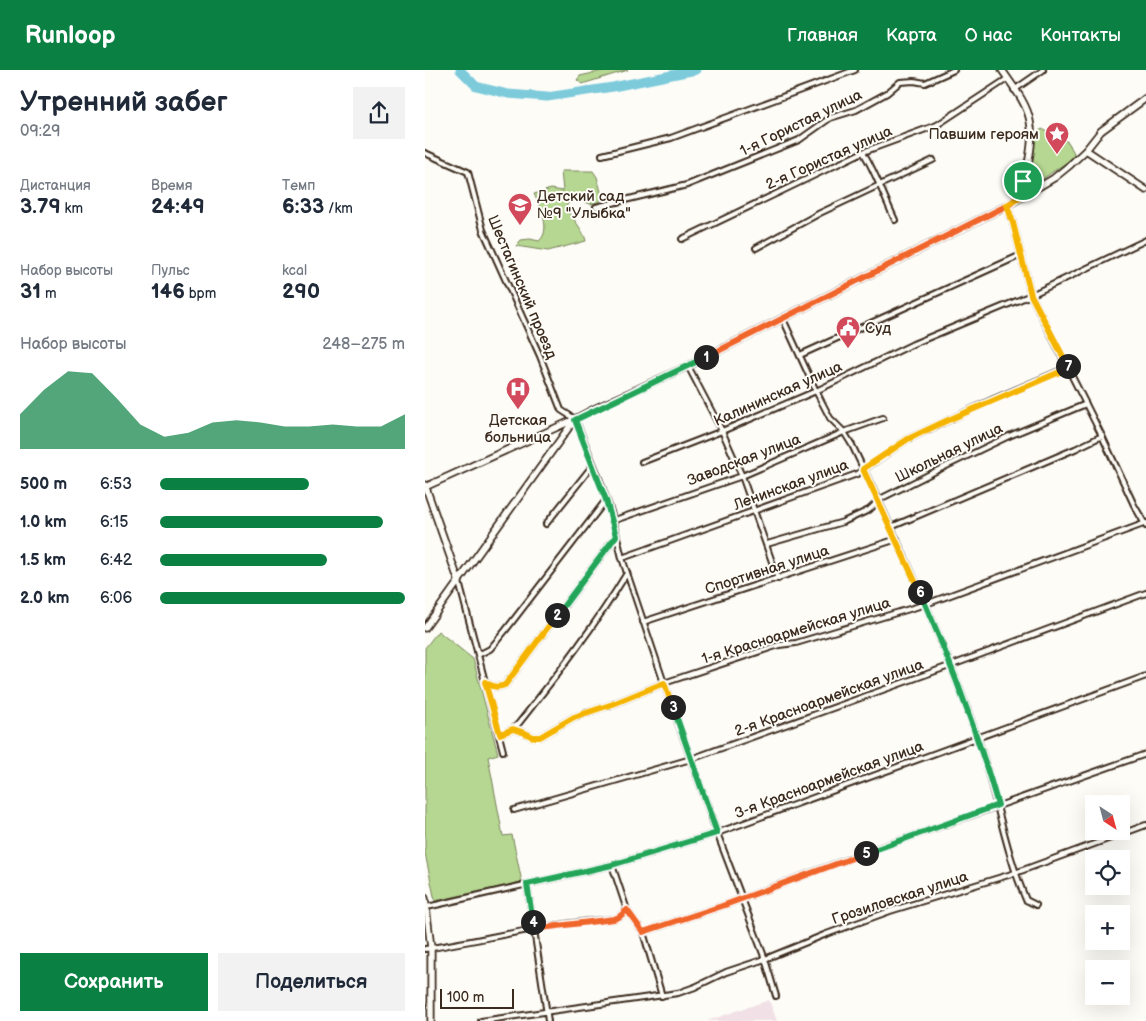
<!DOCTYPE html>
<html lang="ru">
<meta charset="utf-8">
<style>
body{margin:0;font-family:"Balsamiq Sans",sans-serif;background:#f2f2f3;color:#1f2937;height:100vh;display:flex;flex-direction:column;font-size:19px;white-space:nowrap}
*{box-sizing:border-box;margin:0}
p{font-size:16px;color:#747a83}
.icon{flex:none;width:28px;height:28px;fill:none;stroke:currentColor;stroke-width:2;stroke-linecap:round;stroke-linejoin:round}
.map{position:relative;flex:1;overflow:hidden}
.drawer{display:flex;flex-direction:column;background:#fff;width:425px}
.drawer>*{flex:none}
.needle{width:32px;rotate:144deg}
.buttons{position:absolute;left:660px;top:725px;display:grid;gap:10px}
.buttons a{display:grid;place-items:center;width:45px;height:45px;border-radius:0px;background:#fff;box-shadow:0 5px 20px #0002;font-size:25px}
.scale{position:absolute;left:15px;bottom:12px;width:74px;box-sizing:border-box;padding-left:5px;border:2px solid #3b2a1e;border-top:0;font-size:14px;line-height:18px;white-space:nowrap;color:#3b2a1e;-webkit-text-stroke:4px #fdfcf7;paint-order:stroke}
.pin{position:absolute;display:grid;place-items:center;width:42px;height:42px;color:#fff;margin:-21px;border:2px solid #fff;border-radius:50%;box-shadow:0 1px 5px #0007}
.km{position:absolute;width:25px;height:25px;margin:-12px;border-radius:50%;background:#222;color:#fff;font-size:14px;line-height:25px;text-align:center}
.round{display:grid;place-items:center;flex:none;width:52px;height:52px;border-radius:0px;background:#f2f2f3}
.overview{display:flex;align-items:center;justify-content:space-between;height:85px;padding:0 20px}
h1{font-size:28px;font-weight:700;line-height:38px}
.stats{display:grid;grid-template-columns:repeat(3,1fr);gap:8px;height:85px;padding:5px 20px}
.stats div{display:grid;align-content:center}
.stats b{font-size:21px;font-weight:700}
.stats small{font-size:14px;font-weight:400}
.stats p{font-size:14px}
.chart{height:140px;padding:10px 20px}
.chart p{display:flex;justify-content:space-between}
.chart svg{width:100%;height:90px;margin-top:5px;fill:#0b8043;opacity:.7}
.action{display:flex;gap:10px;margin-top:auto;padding:10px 20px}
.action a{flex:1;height:58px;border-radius:0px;background:#0b8043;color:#fff;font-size:20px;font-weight:700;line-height:58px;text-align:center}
.action a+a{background:#f2f2f3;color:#1f2937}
ul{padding:0 20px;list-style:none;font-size:16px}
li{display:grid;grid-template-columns:80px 60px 1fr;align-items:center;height:38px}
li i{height:12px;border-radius:6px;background:#0b8043}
header{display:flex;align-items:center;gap:30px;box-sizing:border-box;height:70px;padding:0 25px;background:#0b8043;color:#fff}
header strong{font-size:24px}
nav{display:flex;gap:28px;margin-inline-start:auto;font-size:18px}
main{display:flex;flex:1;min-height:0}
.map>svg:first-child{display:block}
</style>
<header>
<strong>Runloop</strong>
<nav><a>Главная</a><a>Карта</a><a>О нас</a><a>Контакты</a></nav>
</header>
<main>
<section class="drawer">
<div class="overview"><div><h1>Утренний забег</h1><p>09:29</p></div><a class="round"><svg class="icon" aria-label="share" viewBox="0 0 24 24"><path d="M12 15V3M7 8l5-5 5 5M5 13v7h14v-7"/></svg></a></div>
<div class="stats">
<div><p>Дистанция</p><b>3.79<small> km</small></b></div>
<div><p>Время</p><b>24:49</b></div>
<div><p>Темп</p><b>6:33<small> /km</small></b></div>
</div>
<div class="stats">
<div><p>Набор высоты</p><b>31<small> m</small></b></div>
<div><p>Пульс</p><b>146<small> bpm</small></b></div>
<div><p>kcal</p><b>290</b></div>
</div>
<div class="chart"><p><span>Набор высоты</span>248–275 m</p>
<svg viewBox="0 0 160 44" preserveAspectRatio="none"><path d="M0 44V27L10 15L20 6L30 7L40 19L50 32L60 38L70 36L80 31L90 30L100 31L110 33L120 33L130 32L140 33L150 33L160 27V44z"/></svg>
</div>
<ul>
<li><b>500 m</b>6:53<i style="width:61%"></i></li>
<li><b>1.0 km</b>6:15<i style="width:91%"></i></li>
<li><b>1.5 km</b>6:42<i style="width:68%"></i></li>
<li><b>2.0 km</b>6:06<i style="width:100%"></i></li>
</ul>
<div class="action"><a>Сохранить</a><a>Поделиться</a></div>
</section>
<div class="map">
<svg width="721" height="951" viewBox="0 0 721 951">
<rect width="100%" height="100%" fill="#fdfcf7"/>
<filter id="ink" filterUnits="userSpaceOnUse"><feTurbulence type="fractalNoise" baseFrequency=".02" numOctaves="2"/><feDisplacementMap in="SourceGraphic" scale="10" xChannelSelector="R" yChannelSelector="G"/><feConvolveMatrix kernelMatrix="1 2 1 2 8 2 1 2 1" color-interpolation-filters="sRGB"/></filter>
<g filter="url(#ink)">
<path fill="#f1e1e6" d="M 344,930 L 352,951 L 282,951 Z"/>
<g fill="#b5d791" stroke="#788058">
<path d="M 182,0 L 203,0 L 157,14 L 152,10 L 155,6 Z"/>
<path d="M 617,59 L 643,72 L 649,83 L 648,88 L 607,116 L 603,117 L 600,111 L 606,95 L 611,63 Z"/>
<path d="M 136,101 L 168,101 L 172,107 L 178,129 L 173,132 L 165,134 L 154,129 L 150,124 L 140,138 C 146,145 160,163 161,171 L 123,181 L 91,176 L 96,170 L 105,169 L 114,171 C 127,160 115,137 109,124 L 126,119 L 138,121 Z"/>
<path d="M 13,561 L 48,589 L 73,684 L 63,687 L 78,766 L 87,765 L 97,812 L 10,831 L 0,783 L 0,578 Z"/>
</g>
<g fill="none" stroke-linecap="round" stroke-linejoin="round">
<path stroke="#7dcadb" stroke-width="9" d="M 35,0 L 51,16 L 83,24 L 122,27 L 188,17 L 271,0"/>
<defs>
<g id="street">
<path d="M 589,20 L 618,0"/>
<path d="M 438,82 C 451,103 459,127 470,150"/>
<path d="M 0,83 L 43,102 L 58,160 L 115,286 L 136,340 L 150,349 L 174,408 L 186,442 L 197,488 L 239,613 L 292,763 L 340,889 L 351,926"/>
<path d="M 177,85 L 246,68 L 430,0"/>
<path d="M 582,135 L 588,153 L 606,225 L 677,366 L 709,435 L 721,456"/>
<path d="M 171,137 L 262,115 L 374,70 L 405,48 L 431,40 L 462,23 L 475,12 L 489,11 L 500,13 L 529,0"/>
<path d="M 257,169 L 438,82 L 512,55 L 582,9"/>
<path d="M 331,178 L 395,143 L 508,90"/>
<path d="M 358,249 L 391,321 L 405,348 L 419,362 L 427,375 C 473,471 518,567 552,667 C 571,721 579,778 601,830 L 611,835"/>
<path d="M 375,285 L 596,185"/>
<path d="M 263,296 L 297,361 L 317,406 L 353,509"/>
<path d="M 217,392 L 297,361 L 391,321 L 488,274 L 606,225 L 721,170"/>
<path d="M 187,451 L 317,406 L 419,362 L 458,348"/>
<path d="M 121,454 L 168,395"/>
<path d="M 466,457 L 650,379 L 677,366"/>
<path d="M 342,474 L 418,452 L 444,440 L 457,428 L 509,402 L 584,366 L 661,334"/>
<path d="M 197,488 L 432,404 L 483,369 L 569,329 L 644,297"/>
<path d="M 34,512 L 78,681"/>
<path d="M 218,552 L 472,469"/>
<path d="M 53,585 L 65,579 L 80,561 L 181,430"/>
<path d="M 60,612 C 67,617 72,618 80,615 L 191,466"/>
<path d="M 88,659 L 100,663 L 108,667 L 115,667 L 149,647 L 188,634 L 239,613 L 354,575 L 371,573 L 501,534 L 721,453"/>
<path d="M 75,664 L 88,659 L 94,653 C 132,605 170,556 202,503"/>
<path d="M 89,740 L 266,689 L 527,595 L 721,523"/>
<path d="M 187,795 L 202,840 L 218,862 L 237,926"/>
<path d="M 102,814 L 123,951"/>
<path d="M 2,837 L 187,795 L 292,763 L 721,606"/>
<path d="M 218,862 L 297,836 L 445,781 L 721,684"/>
<path d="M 0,879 C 63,869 125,853 189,849 L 194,847 L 202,840"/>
<path d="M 56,951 L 253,923 L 270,917 L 301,902 L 340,889 L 399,865 L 465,841 L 590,803 L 721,755"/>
</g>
<g id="secondary">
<path d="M 577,0 C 587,15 602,33 605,51 C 610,73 601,110 590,130"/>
<path d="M 661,80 L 721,120"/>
<path d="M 0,415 L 34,512"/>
<path d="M 0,417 L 148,350"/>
<path d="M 0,558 L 150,349 L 173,337 L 263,296 L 585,134 L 629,108 L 645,95 L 661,80 L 676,61 L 721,28"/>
<path d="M 0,828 L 6,878 L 6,951"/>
</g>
</defs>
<use href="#street" stroke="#3b2a1e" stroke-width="8"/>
<use href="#secondary" stroke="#3b2a1e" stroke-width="9"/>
<use href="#street" stroke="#fdfcf7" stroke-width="4"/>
<use href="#secondary" stroke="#fdfcf7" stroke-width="5.5"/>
</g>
</g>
<g fill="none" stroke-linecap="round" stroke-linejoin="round" filter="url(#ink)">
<defs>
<path id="split-1" d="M 281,287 L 585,134 C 593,129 595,120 598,111"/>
<path id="split-2" d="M 132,545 L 191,466 L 181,430 L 150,350 L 281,287"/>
<path id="split-3" d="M 132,545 L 80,615 C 72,618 67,617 60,612 L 75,664 L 88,659 L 100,663 L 108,667 L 115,667 L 149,647 L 188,634 L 239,613 L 248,637"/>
<path id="split-4" d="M 108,852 L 102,814 L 187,795 L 292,763 L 248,637"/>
<path id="split-5" d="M 108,852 L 108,859 L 189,849 L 194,847 L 202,840 L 218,862 L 297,836 L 441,783"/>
<path id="split-6" d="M 441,783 L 573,735 C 552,662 526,592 495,522"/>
<path id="split-7" d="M 495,522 L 438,399 L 483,369 L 521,351 L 644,298 L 643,296"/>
<path id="split-8" d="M 598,111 L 600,118 L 604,122 L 582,135 L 588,153 L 606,225 L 643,296"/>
</defs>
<use href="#split-1" stroke="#fff" stroke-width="10"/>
<use href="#split-2" stroke="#fff" stroke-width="10"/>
<use href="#split-3" stroke="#fff" stroke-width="10"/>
<use href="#split-4" stroke="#fff" stroke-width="10"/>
<use href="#split-5" stroke="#fff" stroke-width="10"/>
<use href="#split-6" stroke="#fff" stroke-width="10"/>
<use href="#split-7" stroke="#fff" stroke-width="10"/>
<use href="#split-8" stroke="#fff" stroke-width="10"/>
<use href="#split-1" stroke="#f0652b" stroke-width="6"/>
<use href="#split-2" stroke="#22a559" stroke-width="6"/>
<use href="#split-3" stroke="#f5b400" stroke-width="6"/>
<use href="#split-4" stroke="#22a559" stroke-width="6"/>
<use href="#split-5" stroke="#f0652b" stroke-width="6"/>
<use href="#split-6" stroke="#22a559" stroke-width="6"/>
<use href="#split-7" stroke="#f5b400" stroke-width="6"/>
<use href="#split-8" stroke="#f5b400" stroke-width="6"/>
</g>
<defs>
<symbol id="sight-pin" viewBox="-11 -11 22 30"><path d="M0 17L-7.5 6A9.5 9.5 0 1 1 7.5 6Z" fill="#d1495b" stroke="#fdfcf7"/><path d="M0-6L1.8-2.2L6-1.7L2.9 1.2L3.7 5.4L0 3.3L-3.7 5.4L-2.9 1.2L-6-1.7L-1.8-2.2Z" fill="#fff"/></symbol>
<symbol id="school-pin" viewBox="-11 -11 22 30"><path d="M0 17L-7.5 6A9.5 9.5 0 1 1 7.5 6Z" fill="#d1495b" stroke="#fdfcf7"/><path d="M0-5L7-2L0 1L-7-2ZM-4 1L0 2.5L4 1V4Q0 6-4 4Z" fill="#fff"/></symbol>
<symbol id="civic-pin" viewBox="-11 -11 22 30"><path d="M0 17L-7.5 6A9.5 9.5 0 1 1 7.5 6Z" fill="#d1495b" stroke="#fdfcf7"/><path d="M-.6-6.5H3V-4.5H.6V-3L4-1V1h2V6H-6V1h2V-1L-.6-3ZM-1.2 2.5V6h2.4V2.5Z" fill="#fff"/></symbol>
<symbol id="hospital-pin" viewBox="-11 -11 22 30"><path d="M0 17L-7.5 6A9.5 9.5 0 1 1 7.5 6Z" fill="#d1495b" stroke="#fdfcf7"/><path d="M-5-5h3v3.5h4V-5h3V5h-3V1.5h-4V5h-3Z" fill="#fff"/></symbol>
</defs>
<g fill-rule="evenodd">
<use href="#sight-pin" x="618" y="50" width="28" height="38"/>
<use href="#school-pin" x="81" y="121" width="28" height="38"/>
<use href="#civic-pin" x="409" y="244" width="28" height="38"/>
<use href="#hospital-pin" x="79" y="305" width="28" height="38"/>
</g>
<g text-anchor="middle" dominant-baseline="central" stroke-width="4" stroke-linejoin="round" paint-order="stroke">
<g font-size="15" fill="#3b2a1e" stroke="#fdfcf7">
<text transform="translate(376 53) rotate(-26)">1-я Гористая улица</text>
<text transform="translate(404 88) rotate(-24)">2-я Гористая улица</text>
<text transform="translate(97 217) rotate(67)">Шестагинский проезд</text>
<text transform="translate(353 324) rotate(-24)">Калининская улица</text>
<text transform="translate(524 383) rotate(-26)">Школьная улица</text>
<text transform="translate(319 390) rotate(-21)">Заводская улица</text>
<text transform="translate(366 415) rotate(-20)">Ленинская улица</text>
<text transform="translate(342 500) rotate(-18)">Спортивная улица</text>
<text transform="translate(371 561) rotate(-17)">1-я Красноармейская улица</text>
<text transform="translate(404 628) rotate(-20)">2-я Красноармейская улица</text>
<text transform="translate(404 710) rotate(-20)">3-я Красноармейская улица</text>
<text transform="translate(475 828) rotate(-18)">Грозиловская улица</text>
</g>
<g font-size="15" fill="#3b2a1e" stroke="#fdfcf7" text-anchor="start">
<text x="614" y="64" text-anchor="end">Павшим героям</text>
<text x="112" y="126">Детский сад<tspan x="112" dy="17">№9 "Улыбка"</tspan></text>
<text x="440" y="258">Суд</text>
<text x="93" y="350" text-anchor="middle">Детская<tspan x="93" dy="17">больница</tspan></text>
</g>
</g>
</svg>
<div class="buttons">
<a><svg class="needle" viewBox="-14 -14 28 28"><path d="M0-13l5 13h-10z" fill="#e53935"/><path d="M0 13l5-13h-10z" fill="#747a83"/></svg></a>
<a><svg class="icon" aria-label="locate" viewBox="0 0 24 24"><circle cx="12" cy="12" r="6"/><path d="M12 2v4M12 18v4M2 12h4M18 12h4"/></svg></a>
<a>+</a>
<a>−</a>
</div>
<div class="scale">100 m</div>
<div class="pin" style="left:598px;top:111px;background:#1e9e55"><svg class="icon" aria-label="arrive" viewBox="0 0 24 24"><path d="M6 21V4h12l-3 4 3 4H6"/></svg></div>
<b class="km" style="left:281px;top:287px">1</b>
<b class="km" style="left:132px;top:545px">2</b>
<b class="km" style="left:248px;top:637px">3</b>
<b class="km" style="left:108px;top:852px">4</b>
<b class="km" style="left:441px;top:783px">5</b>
<b class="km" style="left:495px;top:522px">6</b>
<b class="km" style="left:643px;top:296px">7</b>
</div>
</main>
